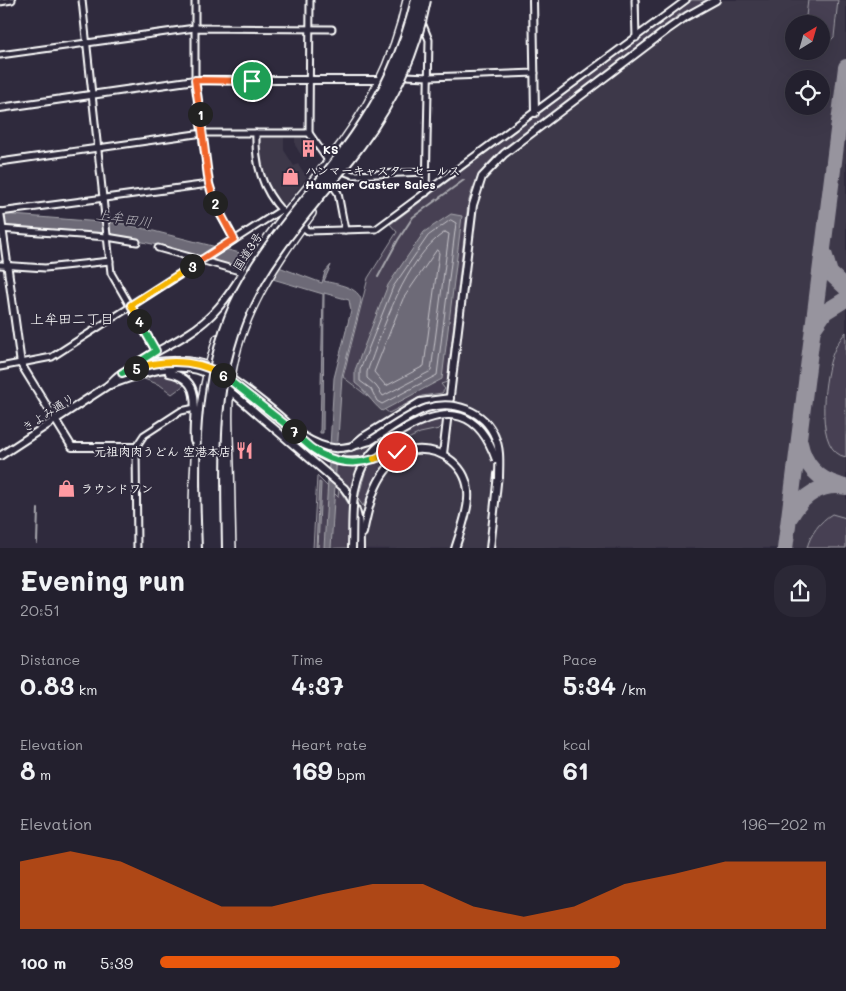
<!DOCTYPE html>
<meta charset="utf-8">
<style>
body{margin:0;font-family:Mali,"Klee One",sans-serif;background:#2b2836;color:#f1f3f6;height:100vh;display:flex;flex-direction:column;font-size:19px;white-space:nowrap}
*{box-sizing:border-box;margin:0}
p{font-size:16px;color:#a3a3aa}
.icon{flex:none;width:28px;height:28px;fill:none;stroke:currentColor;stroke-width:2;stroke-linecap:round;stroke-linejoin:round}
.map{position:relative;height:548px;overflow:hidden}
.drawer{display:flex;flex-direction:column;background:#23202e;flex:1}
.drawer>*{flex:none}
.needle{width:32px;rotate:37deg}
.tools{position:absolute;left:785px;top:15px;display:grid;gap:10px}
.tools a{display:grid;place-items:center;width:45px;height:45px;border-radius:50%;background:#23202e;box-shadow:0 5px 20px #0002,0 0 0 1px #403e4a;font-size:25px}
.pin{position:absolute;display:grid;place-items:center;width:42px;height:42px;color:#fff;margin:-21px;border:2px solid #fff;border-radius:50%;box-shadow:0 1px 5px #0007}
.km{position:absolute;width:25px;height:25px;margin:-12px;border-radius:50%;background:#222;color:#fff;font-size:14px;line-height:25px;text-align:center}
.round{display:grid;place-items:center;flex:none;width:52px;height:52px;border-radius:20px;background:#2b2836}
.head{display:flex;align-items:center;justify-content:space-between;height:85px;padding:0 20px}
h1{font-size:28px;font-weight:800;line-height:38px}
.figures{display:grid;grid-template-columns:repeat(3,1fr);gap:8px;height:85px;padding:5px 20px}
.figures div{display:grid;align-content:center}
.figures b{font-size:25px;font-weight:800}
.figures small{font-size:14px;font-weight:400}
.figures p{font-size:14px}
.chart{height:140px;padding:10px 20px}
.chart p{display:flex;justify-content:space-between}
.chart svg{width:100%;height:90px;margin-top:5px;fill:#ea580c;opacity:.7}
ul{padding:0 20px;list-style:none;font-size:16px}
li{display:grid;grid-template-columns:80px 60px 1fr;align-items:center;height:38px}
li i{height:12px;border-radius:6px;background:#ea580c}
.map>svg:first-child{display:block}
</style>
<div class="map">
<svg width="846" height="549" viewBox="0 0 846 549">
<rect width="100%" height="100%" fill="#2f2a3d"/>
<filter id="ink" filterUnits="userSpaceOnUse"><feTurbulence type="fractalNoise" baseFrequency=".02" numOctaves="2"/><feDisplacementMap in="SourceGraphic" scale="10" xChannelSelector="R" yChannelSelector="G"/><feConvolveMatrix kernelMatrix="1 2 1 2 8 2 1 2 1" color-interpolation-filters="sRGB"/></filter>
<g filter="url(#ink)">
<g fill="#3c3749" fill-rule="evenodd">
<path d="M 697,0 L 846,0 L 846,548 L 330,549 L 338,388 L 343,356 L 370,277 L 398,235 L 390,224 ZM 794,24 L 821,24 L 821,51 L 794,51 ZM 794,79 L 821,79 L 821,106 L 794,106 Z"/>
<path d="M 257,135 L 284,135 L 284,150 L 294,166 L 298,164 L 307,177 L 286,204 L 283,205 L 277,203 L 261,175 Z"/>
<path d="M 295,135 L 309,136 L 318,151 L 304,160 L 295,145 Z"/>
</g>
<g fill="#464152" stroke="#a2a0a8">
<path d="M 689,0 L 709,0 L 680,14 L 505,147 C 485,164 474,178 468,204 L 447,382 L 441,384 L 445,389 L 442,393 L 422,396 L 389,413 L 343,377 L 368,278 L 397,232 L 389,223 Z"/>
<path d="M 808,0 L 838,0 L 834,37 L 821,50 L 821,24 L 805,24 Z"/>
<path d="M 846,332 L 846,457 C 814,452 824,381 831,359 C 834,349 839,340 846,332 Z"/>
<path d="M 160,374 L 174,376 L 187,383 L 172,394 L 160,385 L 144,379 Z"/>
<path d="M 446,418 L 446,422 L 439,429 L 420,433 L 372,457 C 390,437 418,420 446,418 Z"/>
<path d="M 376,442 L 362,460 L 341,457 L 343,454 Z"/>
<path d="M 392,456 L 377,477 L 363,506 L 358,499 L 368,462 Z"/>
<path d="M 336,462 L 359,464 L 352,492 L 335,473 Z"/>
<path d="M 317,476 L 338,497 L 339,489 L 351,508 L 349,548 L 313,549 Z"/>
<path d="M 832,514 L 846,518 L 846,548 L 807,548 C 810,535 820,521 832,514 Z"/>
</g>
<g fill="#6d6a77" stroke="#a7a6ad">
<path d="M 0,214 L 126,224 L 244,254 L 322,283 L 325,272 L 331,265 L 324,281 C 336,284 360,287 361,301 L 342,376 L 331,548 L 324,548 L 334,378 L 351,311 L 349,300 L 324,293 L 323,433 L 320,433 L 323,294 L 162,246 L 133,240 L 0,228 Z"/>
<path d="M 451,214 L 462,216 L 442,379 L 382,411 C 371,402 367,392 355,383 L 355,370 L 388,285 L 424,232 Z"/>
<path d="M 319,482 L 321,483 L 318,548 L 316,549 Z"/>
</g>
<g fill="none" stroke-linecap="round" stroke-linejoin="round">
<g stroke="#c5c3c9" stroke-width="1">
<path d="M 451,220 L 456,223 L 437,375 L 382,404 L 377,401 L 371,389 L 360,381 L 360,370 L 393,287 L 428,236 Z"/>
<path d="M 445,232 L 449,234 L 431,371 L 383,396 L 376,386 L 367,378 L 367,372 C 383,329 405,258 445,232 Z"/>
<path d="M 437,250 L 439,253 L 424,366 L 386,386 L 374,372 L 403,299 Z"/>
</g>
<g stroke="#a7a6ad" stroke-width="2">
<path d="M 639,0 L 639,27"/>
<path d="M 391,223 L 691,0"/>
<path d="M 378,277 L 398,240 L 413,217 L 464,180"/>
<path d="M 37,543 L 38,509"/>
</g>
<g stroke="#97949e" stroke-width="16">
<path d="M 824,253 L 830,273 L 846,288"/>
<path d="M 814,328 L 825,312 L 846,299"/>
<path d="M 800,443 C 804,464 818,480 839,485"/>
<path d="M 791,516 C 803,495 822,482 846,487"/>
<path d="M 785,549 L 846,67"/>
</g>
<defs>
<g id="minor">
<path d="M 82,0 L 111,273 L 156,351"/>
<path d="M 195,0 L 195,80 L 209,184 L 217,209 L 234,239"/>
<path d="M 635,0 L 636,38"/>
<path d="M 0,2 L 12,0"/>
<path d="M 423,25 L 429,40 L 426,193"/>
<path d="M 0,55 L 195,28 L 332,29"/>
<path d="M 405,76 L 429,77 L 535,73"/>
<path d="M 256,133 C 255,163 261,189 283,212"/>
<path d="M 309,133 L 310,0"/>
<path d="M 0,162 L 203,133 L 309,133 L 329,162"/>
<path d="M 345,172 L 353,175 L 426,172"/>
<path d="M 333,186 L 338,193 L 345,230"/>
<path d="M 0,212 L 209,184"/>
<path d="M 301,226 L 308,231 L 376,229 L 686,0"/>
<path d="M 0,229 L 107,237 L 137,242"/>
<path d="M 158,248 L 243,272"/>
<path d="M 0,265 L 45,268 L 110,261"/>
<path d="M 0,367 L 52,357 L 281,210"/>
<path d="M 137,549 L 136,447 L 144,435 L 181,411 L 195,408"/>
</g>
<g id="tertiary">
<path d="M 533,0 L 535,113"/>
<path d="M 0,108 L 195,80 L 382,80"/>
<path d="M 0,212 L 21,364 L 72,447 L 136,447"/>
<path d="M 129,368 C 148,355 169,346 189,333 C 212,319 228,297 242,274"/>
<path d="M 168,368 L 169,373 C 207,380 191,415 194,441"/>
<path d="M 228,377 C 245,388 283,417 296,432 C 304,442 315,453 328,458 C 368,474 416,430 452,461 C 481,485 464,519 455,549"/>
<path d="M 110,385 C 138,375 183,357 211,376"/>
<path d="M 227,388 L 344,488 C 359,506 360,526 360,549"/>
<path d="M 301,435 C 328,452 340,451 370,441"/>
<path d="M 351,447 L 363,437 L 420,402 L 450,398"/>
<path d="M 443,454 L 473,205 L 482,177 L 504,154 L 667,30 L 687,16 L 716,0"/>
<path d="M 0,456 L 107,386 C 112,382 116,376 122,373 C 143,360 190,356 213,368"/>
<path d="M 363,533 C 369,503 376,468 407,453"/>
<path d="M 490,549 L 498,474"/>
</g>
<g id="trunk">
<path d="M 236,295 C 256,245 296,205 328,163 C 368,112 394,64 408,0"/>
<path d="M 194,549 C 193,479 196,406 218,339"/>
<path d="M 231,549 C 230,521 230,493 229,465 C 228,435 226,407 230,378 C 239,315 275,262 311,213"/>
</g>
<g id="motorway">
<path d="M 196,490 L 200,513 L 200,549"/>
<path d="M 223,549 C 222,522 217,451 226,430"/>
</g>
</defs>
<use href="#minor" stroke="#fff" stroke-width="9"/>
<use href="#tertiary" stroke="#fff" stroke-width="10"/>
<use href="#trunk" stroke="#fff" stroke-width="12"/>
<use href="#motorway" stroke="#fff" stroke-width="14"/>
<use href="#minor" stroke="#2f2a3d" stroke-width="5"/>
<use href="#tertiary" stroke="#2f2a3d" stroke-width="6"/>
<use href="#trunk" stroke="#2f2a3d" stroke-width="9"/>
<use href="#motorway" stroke="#2f2a3d" stroke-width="10"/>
<defs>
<g id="tertiary-bridge">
<path d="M 370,441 C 388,430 407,415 427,408 C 453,400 484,410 495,437 C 501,450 499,465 499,479"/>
<path d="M 352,549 C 353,522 350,490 363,466 C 372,448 388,438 405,429 C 449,405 479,410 496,460"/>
</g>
<g id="motorway-bridge">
<path d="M 208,549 C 205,467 201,382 235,306 C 264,242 315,194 355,137 C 385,95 405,50 417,0"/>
<path d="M 216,549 C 215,468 209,386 242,310 C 270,247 320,198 360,144 C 392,101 415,52 425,0"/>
</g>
</defs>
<use href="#tertiary-bridge" stroke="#fff" stroke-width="10" stroke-linecap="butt"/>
<use href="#motorway-bridge" stroke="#fff" stroke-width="14" stroke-linecap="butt"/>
<use href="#tertiary-bridge" stroke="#2f2a3d" stroke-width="6"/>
<use href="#motorway-bridge" stroke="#2f2a3d" stroke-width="10"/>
</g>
</g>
<g fill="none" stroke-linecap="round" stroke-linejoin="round" filter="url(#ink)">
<defs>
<path id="split-1" d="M 200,114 L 195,80 L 252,81"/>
<path id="split-2" d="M 200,114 L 209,184 L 215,203"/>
<path id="split-3" d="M 192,266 L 234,239 L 215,203"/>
<path id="split-4" d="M 139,321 L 131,305 L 192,266"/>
<path id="split-5" d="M 136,368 L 122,373 L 156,351 L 139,321"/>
<path id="split-6" d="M 136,368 C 166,359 196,359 223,375"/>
<path id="split-7" d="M 223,375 L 294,431"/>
<path id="split-8" d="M 294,431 C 314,456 343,469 374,459"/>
<path id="split-9" d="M 374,459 L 397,452"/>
</defs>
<use href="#split-1" stroke="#fff" stroke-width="10"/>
<use href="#split-2" stroke="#fff" stroke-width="10"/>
<use href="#split-3" stroke="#fff" stroke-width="10"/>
<use href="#split-4" stroke="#fff" stroke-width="10"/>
<use href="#split-5" stroke="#fff" stroke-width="10"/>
<use href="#split-6" stroke="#fff" stroke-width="10"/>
<use href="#split-7" stroke="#fff" stroke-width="10"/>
<use href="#split-8" stroke="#fff" stroke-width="10"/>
<use href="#split-9" stroke="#fff" stroke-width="10"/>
<use href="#split-1" stroke="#f0652b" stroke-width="6"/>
<use href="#split-2" stroke="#f0652b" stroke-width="6"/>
<use href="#split-3" stroke="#f0652b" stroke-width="6"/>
<use href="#split-4" stroke="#f5b400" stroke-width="6"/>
<use href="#split-5" stroke="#22a559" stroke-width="6"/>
<use href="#split-6" stroke="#f5b400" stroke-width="6"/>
<use href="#split-7" stroke="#22a559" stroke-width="6"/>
<use href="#split-8" stroke="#22a559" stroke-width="6"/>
<use href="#split-9" stroke="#f5b400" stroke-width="6"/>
</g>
<defs>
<symbol id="building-bare" viewBox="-9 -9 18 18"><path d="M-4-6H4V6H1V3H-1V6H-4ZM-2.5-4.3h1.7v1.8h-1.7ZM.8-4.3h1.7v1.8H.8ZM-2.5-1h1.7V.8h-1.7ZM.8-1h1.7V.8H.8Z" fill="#ff9aa2" stroke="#2f2a3d" stroke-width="2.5" paint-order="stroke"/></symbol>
<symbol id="shop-bare" viewBox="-9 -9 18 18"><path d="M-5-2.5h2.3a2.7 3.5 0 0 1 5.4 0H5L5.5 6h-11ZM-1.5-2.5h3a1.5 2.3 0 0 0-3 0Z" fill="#ff9aa2" stroke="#2f2a3d" stroke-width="2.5" paint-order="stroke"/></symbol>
<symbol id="restaurant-bare" viewBox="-9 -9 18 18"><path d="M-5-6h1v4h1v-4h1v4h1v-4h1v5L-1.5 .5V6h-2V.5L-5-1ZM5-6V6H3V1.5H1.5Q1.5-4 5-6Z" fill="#ff9aa2" stroke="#2f2a3d" stroke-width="2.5" paint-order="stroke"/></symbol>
</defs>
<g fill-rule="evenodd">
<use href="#building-bare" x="296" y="136" width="25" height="25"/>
<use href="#shop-bare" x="278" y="164" width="25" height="25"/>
<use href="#restaurant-bare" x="232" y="438" width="25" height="25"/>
<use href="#shop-bare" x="54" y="476" width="25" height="25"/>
</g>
<g text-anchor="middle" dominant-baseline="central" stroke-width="4" stroke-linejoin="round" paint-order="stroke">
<g font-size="12" font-weight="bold" fill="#fff" stroke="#2f2a3d" text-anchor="start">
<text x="323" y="149">KS</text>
<text x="305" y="170">ハンマーキャスターセールス<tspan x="305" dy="14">Hammer Caster Sales</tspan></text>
<text x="231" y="451" text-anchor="end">元祖肉肉うどん 空港本店</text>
<text x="81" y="488">ラウンドワン</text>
</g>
<g font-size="12" fill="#fff" stroke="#2f2a3d">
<text transform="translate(247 251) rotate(-57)">国道3号</text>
<text transform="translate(48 412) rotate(-33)">きよみ通り</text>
</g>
<g font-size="14" font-style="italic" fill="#b6b4bb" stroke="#2f2a3d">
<text transform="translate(124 218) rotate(9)">上牟田川</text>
</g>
<g font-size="14" fill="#fff" stroke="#2f2a3d">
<text x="72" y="318">上牟田二丁目</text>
</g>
</g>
</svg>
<div class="tools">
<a><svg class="needle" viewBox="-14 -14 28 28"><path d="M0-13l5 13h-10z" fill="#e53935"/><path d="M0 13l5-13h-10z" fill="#a3a3aa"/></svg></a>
<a><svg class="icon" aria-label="locate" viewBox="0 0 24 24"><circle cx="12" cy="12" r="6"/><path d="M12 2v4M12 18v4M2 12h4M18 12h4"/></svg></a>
</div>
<div class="pin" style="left:252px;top:81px;background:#1e9e55"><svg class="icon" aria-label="arrive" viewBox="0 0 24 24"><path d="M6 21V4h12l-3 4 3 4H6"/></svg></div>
<div class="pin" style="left:397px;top:452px;background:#d93025"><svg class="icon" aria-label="check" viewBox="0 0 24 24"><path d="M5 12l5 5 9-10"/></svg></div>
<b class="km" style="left:200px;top:114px">1</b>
<b class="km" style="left:215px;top:203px">2</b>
<b class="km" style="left:192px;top:266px">3</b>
<b class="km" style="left:139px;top:321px">4</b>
<b class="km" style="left:136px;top:368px">5</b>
<b class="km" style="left:223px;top:375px">6</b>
<b class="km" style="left:294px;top:431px">7</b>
</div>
<section class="drawer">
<div class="head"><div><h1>Evening run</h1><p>20:51</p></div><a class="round"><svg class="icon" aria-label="share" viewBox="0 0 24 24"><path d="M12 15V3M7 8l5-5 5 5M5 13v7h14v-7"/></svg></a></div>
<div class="figures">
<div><p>Distance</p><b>0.83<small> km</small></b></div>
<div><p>Time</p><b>4:37</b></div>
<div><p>Pace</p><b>5:34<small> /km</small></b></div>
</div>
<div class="figures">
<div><p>Elevation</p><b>8<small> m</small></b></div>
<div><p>Heart rate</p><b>169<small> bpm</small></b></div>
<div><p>kcal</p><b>61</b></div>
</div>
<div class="chart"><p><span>Elevation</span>196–202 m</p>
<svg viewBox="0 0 160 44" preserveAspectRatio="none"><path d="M0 44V11L10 6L20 11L30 22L40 33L50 33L60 27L70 22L80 22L90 33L100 38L110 33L120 22L130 17L140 11L150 11L160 11V44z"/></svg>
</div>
<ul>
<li><b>100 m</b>5:39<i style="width:69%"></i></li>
</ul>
</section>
